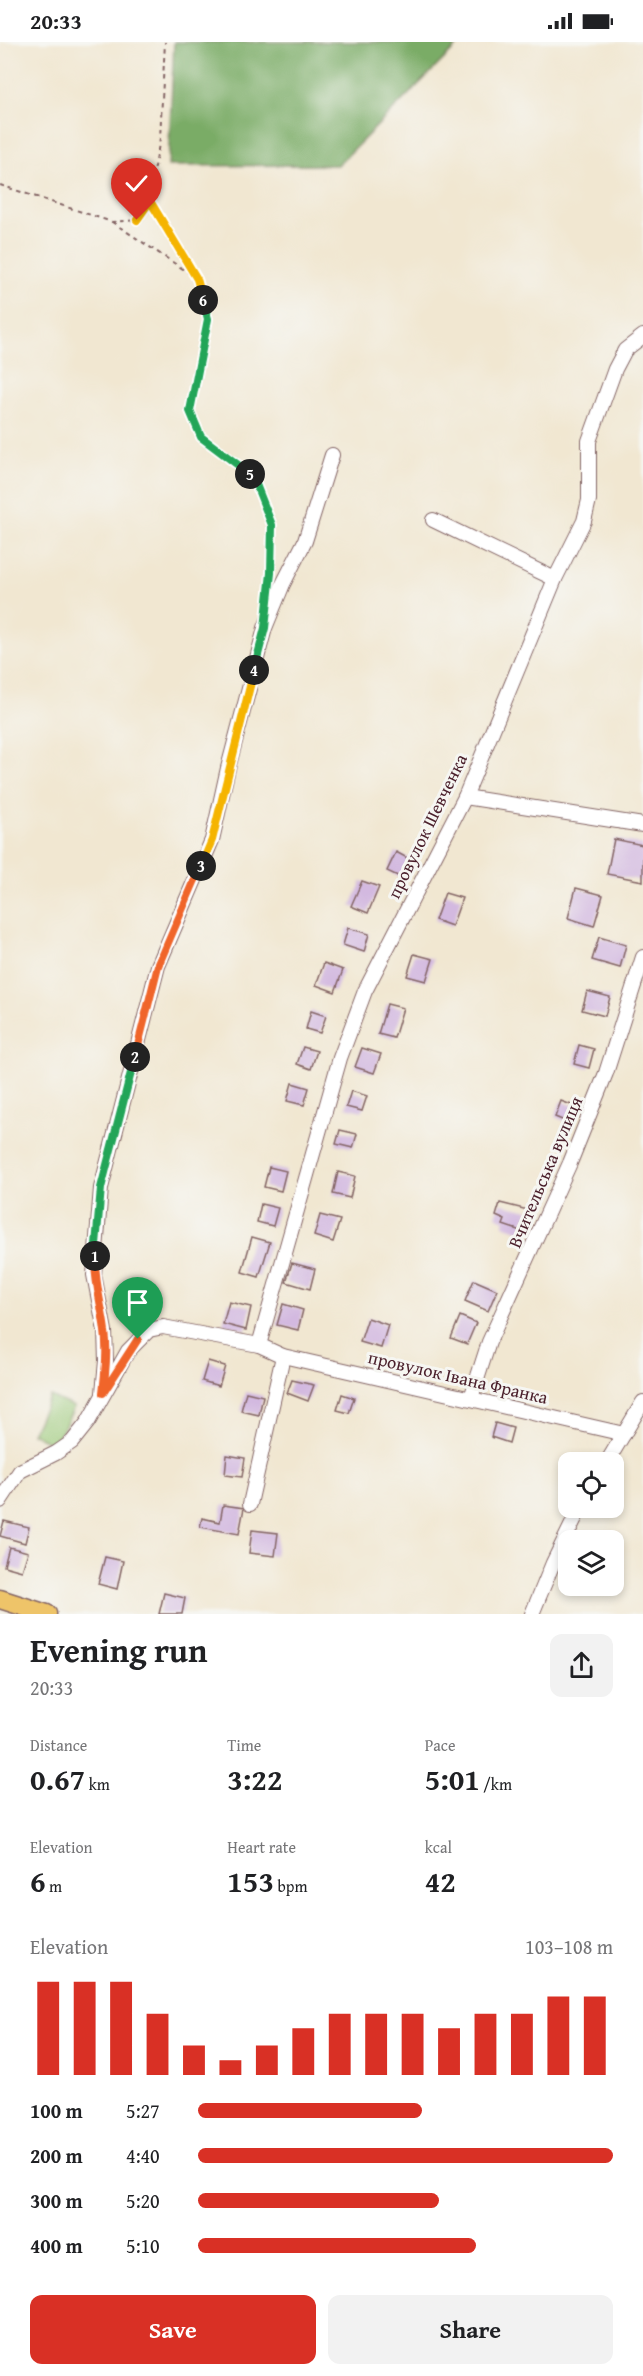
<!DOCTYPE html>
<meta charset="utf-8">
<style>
body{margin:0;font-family:"Gentium Book Plus",serif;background:#f2f2f2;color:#202124;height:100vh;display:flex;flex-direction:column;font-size:22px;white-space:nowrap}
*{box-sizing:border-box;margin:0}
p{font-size:20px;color:#757577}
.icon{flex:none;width:33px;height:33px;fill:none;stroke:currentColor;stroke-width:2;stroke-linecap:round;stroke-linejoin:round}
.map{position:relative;height:1572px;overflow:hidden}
.panel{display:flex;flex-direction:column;background:#fff;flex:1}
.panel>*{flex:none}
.fabs{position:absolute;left:558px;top:1410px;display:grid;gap:12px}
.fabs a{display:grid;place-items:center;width:66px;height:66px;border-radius:12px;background:#fff;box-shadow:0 3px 9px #0003;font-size:30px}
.pin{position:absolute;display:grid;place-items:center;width:51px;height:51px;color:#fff;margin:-62px -26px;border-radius:50% 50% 50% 0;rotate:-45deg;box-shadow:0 0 6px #0007}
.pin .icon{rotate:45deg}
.km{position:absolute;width:30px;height:30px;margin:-15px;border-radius:50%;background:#222;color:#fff;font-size:16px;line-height:30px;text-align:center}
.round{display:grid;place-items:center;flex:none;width:63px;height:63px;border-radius:12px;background:#f2f2f2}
.headline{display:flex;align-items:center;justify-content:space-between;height:102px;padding:0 30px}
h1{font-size:33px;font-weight:600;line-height:45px}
.metrics{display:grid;grid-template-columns:repeat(3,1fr);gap:9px;height:102px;padding:6px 30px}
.metrics div{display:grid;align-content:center}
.metrics b{font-size:30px;font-weight:600}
.metrics small{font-size:16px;font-weight:400}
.metrics p{font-size:16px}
.chart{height:168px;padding:12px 30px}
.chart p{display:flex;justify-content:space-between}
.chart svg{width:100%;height:108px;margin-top:6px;stroke:#d93025;stroke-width:6}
.button{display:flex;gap:12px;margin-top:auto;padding:12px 30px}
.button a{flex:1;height:69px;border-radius:12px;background:#d93025;color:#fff;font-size:24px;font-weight:600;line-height:69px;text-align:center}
.button a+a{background:#f2f2f2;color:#202124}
ul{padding:0 30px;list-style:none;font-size:20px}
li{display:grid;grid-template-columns:96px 72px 1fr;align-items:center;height:45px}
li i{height:15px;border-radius:8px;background:#d93025}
.status{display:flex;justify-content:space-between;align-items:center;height:42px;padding:0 30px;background:#fff;direction:ltr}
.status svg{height:16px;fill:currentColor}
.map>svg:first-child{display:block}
</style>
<div class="status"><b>20:33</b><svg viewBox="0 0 49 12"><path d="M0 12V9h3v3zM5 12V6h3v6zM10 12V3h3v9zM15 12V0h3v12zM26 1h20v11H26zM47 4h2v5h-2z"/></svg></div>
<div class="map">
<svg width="643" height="1572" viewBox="0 0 643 1572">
<rect width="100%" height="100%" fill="#f6f6f2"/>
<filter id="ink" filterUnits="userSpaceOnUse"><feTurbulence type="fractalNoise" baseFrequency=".0167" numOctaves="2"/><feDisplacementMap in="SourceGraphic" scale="12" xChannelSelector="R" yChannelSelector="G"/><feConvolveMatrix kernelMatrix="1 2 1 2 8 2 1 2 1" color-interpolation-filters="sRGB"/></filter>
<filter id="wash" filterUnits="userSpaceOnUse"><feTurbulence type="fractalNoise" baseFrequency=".008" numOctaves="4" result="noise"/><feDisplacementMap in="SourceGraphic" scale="24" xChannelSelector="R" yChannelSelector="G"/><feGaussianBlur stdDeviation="1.35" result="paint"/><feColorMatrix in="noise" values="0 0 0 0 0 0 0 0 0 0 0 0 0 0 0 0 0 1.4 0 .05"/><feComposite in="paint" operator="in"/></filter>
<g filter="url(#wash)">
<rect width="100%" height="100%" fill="#f1e7d1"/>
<path fill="#99c775" stroke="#727350" stroke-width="1.5" d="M 50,1354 L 74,1365 L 55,1403 L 32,1391 Z"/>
<path fill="#7aac66" stroke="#626648" stroke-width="1.5" d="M 174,0 L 461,0 L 338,123 L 168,124 Z"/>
<g id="blocks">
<g fill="#d3b9e0">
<path d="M 614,797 L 643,803 L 643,839 L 607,832 Z"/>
<path d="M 396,810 L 411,818 L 402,836 L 387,829 Z"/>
<path d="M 362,839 L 379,845 L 368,871 L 351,864 Z"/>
<path d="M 576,846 L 603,853 L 594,884 L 568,876 Z"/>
<path d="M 445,851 L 462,856 L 452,884 L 435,878 Z"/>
<path d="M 348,886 L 369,892 L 364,910 L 343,903 Z"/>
<path d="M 599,895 L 626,903 L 620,926 L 592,918 Z"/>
<path d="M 414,912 L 433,917 L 426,939 L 407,934 Z"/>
<path d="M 324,921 L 343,928 L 335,950 L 316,943 Z"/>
<path d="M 587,949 L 610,955 L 605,974 L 582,968 Z"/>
<path d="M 387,962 L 403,966 L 394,996 L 378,992 Z"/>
<path d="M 311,969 L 326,974 L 320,991 L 306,987 Z"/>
<path d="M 579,1003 L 594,1007 L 589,1026 L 574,1022 Z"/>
<path d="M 303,1005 L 317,1009 L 311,1027 L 297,1022 Z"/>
<path d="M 362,1006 L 381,1012 L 374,1031 L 355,1025 Z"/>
<path d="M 292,1041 L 309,1046 L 304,1063 L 287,1059 Z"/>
<path d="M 351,1049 L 367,1054 L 362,1069 L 346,1065 Z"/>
<path d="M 561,1059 L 574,1064 L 567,1080 L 555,1075 Z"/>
<path d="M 340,1088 L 357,1092 L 353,1106 L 336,1102 Z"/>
<path d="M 269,1125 L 286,1129 L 281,1149 L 264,1145 Z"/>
<path d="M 338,1130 L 355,1134 L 350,1156 L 333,1152 Z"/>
<path d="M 500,1161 L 528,1168 L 521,1189 L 503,1183 L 505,1178 L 496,1174 Z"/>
<path d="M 261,1162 L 278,1166 L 273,1184 L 257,1180 Z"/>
<path d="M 320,1173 L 340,1178 L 333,1200 L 314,1194 Z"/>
<path d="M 252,1195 L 270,1200 L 259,1235 L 242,1230 Z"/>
<path d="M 292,1221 L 315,1227 L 310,1247 L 286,1240 Z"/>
<path d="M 474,1238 L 497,1248 L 488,1269 L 465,1259 Z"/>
<path d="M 229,1260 L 251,1265 L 246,1288 L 223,1282 Z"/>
<path d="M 283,1262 L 303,1268 L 298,1288 L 277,1283 Z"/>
<path d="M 460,1274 L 476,1281 L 467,1302 L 451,1296 Z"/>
<path d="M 368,1276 L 388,1283 L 381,1306 L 360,1300 Z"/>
<path d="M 208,1319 L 225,1324 L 219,1344 L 202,1339 Z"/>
<path d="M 292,1338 L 314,1343 L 308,1359 L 287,1351 Z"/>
<path d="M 246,1350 L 263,1354 L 259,1373 L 241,1369 Z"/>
<path d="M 342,1352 L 354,1356 L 349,1371 L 337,1368 Z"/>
<path d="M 495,1381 L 513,1386 L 509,1401 L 491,1395 Z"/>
<path d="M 227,1413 L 245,1416 L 242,1435 L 225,1433 Z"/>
<path d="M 223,1463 L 244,1466 L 239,1492 L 200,1485 L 202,1476 L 220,1480 Z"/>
<path d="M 4,1479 L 29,1485 L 25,1501 L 0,1494 Z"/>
<path d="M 252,1488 L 278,1491 L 275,1514 L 249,1511 Z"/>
<path d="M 9,1505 L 28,1510 L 22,1529 L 4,1524 Z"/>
<path d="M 105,1515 L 123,1519 L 117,1547 L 98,1542 Z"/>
<path d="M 164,1551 L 185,1556 L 182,1572 L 159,1572 Z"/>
</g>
</g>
</g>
<g filter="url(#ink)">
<use href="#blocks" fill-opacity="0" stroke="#846565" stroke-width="1.5"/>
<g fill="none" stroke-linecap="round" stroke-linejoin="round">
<defs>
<g id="minor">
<path d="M 433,478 L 555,537"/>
<path d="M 465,755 L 643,783"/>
<path d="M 259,1303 L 340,1016 L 365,949 L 465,755 L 555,537 L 584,479 L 589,458 L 589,399 L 615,327 L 625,308 L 643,294"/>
<path d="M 103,1351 L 106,1319 L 105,1289 L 94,1233 L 101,1146 L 158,924 L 212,798 L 228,726 L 265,586 L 283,542 L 305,499 L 332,413"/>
<path d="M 471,1356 L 489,1300 L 570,1121 L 606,1031 L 643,915"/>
<path d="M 607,1420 L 643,1360"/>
<path d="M 0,1459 L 20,1429 L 56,1411 L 72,1400 L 88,1380 L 128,1309 L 149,1288 L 163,1285 L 259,1303 L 283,1314 L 624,1392"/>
<path d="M 250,1462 L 283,1314"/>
<path d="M 532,1572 L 553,1521 L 580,1466"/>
</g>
<path id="major" d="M 0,1557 L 47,1572"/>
</defs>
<use href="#minor" stroke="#846565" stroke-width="16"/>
<use href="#major" stroke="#846565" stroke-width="21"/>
<g stroke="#846565" stroke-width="2" stroke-dasharray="4.5 4.5" stroke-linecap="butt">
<path d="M 0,143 L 112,180 L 137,178 L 149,159 L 160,96 L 165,0"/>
<path d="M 149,159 L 197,237 L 208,277 L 191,369 L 201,395 L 253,435 L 272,483 L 271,534"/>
<path d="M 112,180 L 195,235"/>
</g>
<use href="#minor" stroke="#fff" stroke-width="14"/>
<use href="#major" stroke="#eec469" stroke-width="18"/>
</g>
</g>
<g fill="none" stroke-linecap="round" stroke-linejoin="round" filter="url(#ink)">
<defs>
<path id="split-1" d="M 95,1214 C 94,1240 102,1263 105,1289 C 108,1310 105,1331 103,1351 L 138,1297"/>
<path id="split-2" d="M 95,1214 L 101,1146 L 135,1015"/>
<path id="split-3" d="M 135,1015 L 158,924 L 201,824"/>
<path id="split-4" d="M 201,824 L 212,798 L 254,628"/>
<path id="split-5" d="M 250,432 L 253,435 L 272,483 L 271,531 L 265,586 L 254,628"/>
<path id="split-6" d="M 203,258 L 208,277 L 190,369 L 201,395 L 250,432"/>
<path id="split-7" d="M 137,178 L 150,159 L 197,237 L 203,258"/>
</defs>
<use href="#split-1" stroke="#fff" stroke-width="12"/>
<use href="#split-2" stroke="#fff" stroke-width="12"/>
<use href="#split-3" stroke="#fff" stroke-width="12"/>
<use href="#split-4" stroke="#fff" stroke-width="12"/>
<use href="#split-5" stroke="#fff" stroke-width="12"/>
<use href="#split-6" stroke="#fff" stroke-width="12"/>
<use href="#split-7" stroke="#fff" stroke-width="12"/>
<use href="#split-1" stroke="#f0652b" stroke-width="8"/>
<use href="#split-2" stroke="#22a559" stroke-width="8"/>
<use href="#split-3" stroke="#f0652b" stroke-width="8"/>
<use href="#split-4" stroke="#f5b400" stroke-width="8"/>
<use href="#split-5" stroke="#22a559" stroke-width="8"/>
<use href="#split-6" stroke="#22a559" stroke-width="8"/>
<use href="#split-7" stroke="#f5b400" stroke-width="8"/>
</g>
<g text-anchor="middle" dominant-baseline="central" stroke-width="6" stroke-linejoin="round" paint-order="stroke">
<g font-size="18" fill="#4a1f2b" stroke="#f6f6f2">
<text transform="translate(427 784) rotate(-64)">провулок Шевченка</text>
<text transform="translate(545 1130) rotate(-67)">Вчительська вулиця</text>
<text transform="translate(458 1335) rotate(13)">провулок Івана Франка</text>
</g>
</g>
</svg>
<div class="fabs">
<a><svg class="icon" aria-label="locate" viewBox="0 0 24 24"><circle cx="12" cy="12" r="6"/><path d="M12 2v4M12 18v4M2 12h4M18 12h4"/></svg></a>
<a><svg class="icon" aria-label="layers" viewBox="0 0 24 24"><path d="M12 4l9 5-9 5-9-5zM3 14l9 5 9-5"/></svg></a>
</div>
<div class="pin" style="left:138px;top:1297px;background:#1e9e55"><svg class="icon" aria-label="arrive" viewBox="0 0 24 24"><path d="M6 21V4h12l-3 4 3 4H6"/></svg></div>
<div class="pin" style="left:137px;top:178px;background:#d93025"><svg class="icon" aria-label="check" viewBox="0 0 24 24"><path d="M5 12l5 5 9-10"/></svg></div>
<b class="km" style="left:95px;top:1214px">1</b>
<b class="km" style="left:135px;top:1015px">2</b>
<b class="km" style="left:201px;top:824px">3</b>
<b class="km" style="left:254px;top:628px">4</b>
<b class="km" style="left:250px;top:432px">5</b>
<b class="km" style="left:203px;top:258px">6</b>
</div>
<section class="panel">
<div class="headline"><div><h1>Evening run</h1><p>20:33</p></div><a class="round"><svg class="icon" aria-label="share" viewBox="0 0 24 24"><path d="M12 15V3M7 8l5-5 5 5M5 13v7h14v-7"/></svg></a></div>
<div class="metrics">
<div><p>Distance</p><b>0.67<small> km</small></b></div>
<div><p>Time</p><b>3:22</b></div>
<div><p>Pace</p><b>5:01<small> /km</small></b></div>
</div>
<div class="metrics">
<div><p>Elevation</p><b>6<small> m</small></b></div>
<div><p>Heart rate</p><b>153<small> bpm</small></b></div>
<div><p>kcal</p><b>42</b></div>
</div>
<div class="chart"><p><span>Elevation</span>103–108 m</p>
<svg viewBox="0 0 160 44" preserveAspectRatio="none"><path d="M5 44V6M15 44V6M25 44V6M35 44V19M45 44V32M55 44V38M65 44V32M75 44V25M85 44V19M95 44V19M105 44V19M115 44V25M125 44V19M135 44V19M145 44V12M155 44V12"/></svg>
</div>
<ul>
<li><b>100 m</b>5:27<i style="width:54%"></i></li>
<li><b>200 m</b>4:40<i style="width:100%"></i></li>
<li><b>300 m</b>5:20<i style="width:58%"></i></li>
<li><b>400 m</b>5:10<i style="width:67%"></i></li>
</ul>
<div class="button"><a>Save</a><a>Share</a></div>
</section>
